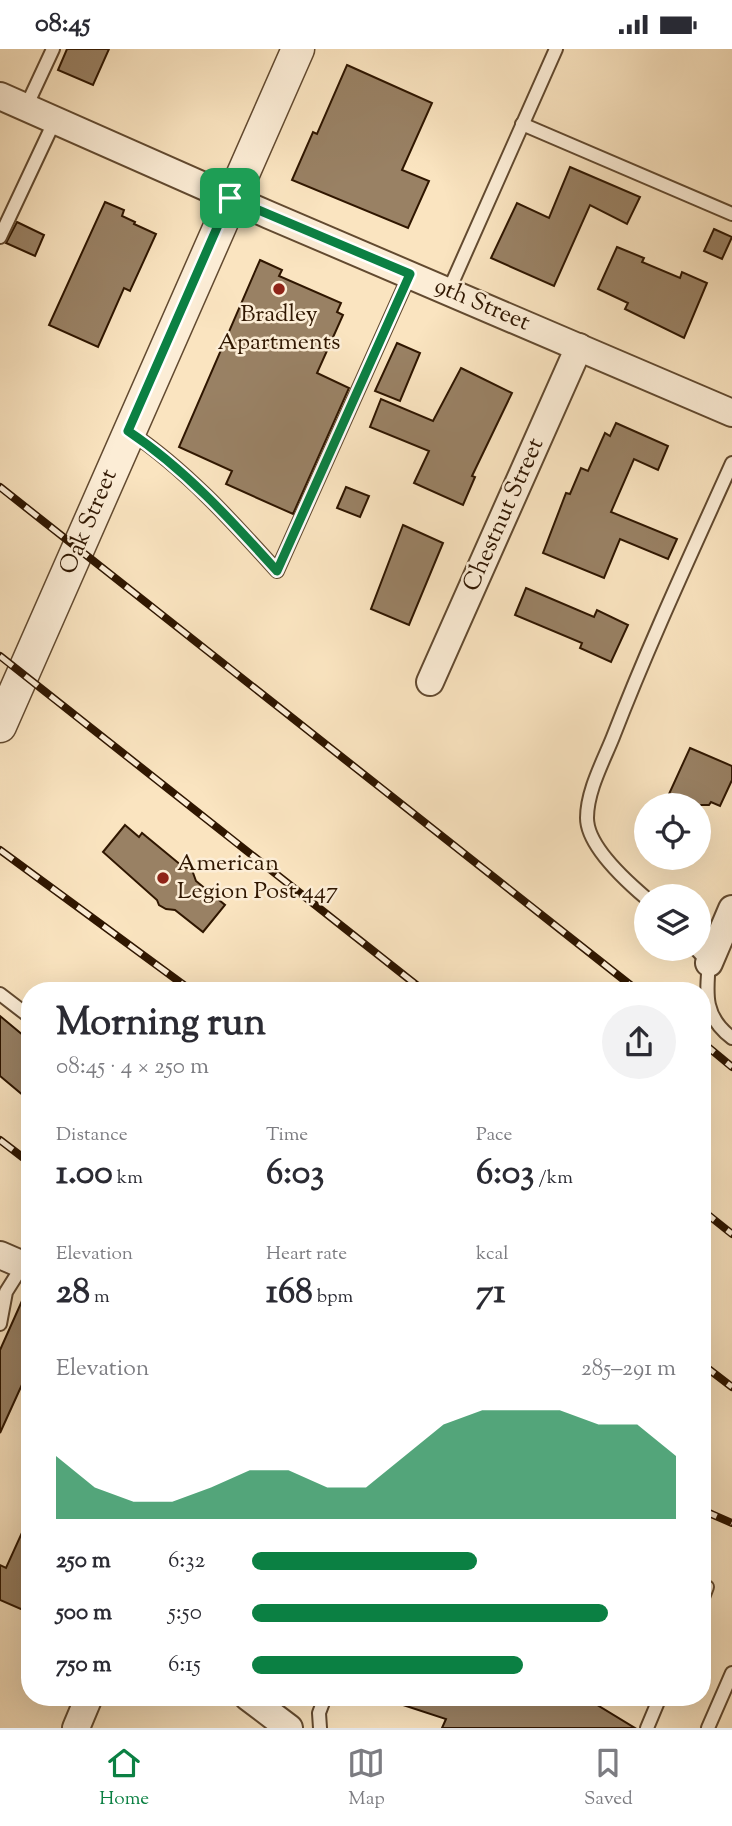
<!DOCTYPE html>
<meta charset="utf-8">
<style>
body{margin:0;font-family:"Sorts Mill Goudy",serif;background:#f2f2f3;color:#2b2b33;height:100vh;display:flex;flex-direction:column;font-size:26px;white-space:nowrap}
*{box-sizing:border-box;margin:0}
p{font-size:23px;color:#7c7c81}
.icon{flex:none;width:38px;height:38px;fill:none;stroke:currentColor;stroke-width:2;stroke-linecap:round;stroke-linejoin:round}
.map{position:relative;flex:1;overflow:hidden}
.side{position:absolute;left:21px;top:933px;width:690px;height:724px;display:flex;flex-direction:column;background:#fff;border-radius:28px;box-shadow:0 7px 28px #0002}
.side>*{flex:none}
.buttons{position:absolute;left:634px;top:744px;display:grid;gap:14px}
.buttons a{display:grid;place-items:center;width:77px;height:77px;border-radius:50%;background:#fff;box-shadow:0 7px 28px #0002;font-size:35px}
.pin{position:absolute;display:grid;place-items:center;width:60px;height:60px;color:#fff;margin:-30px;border-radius:14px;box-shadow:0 4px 10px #0006}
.round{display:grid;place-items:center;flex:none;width:74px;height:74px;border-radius:37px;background:#f2f2f3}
.overview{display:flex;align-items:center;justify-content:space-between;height:119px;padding:0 35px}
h1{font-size:38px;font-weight:800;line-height:52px}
.stats{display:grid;grid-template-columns:repeat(3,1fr);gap:10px;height:119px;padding:7px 35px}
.stats div{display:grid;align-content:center}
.stats b{font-size:35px;font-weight:800}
.stats small{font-size:19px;font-weight:400}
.stats p{font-size:19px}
.chart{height:196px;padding:14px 35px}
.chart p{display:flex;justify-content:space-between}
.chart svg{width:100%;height:126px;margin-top:7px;fill:#0b8043;opacity:.7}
ul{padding:0 35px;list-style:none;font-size:23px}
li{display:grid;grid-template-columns:112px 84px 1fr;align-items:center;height:52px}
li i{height:18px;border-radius:9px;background:#0b8043}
.status{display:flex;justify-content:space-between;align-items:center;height:49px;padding:0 35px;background:#fff;direction:ltr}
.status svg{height:19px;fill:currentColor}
.tab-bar{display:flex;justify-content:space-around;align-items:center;height:98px;border-top:2px solid #e1e1e2;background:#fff;font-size:19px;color:#7c7c81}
.tab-bar a{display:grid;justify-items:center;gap:4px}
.tab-bar .current{color:#0b8043}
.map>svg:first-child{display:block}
</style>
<div class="status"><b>08:45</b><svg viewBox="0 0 49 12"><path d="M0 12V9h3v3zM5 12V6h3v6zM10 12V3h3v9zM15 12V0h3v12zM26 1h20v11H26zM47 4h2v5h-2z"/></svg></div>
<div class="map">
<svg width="732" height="1679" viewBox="0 0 732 1679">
<rect width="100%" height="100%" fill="#fae4c0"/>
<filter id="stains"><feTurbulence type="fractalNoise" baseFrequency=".00286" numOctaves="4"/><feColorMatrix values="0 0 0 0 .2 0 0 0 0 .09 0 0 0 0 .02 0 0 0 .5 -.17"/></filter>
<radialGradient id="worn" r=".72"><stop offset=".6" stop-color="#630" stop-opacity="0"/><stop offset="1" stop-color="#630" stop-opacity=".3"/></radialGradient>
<g fill="#998164" stroke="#2f1600" stroke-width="2">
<path d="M 67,0 L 109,0 L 93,36 L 58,21 Z"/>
<path d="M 347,16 L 432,54 L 402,121 L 429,132 L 408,179 L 292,131 L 313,83 L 317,85 Z"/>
<path d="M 570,118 L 640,148 L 627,175 L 590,156 L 554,237 L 491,209 L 517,154 L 549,169 Z"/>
<path d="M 105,153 L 124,161 L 122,167 L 135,173 L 134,175 L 156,185 L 130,242 L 124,239 L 98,298 L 49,276 Z"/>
<path d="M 17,173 L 44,186 L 35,207 L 6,194 Z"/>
<path d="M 714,180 L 732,188 L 722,210 L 704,202 Z"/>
<path d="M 617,198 L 644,209 L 642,213 L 680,229 L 682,223 L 707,234 L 684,289 L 625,260 L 628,254 L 598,240 Z"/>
<path d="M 260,211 L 282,221 L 279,227 L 341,254 L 337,263 L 343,266 L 317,324 L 349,339 L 293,465 L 226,435 L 232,422 L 179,398 Z"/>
<path d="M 397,294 L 420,304 L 400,352 L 375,342 Z"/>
<path d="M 461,319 L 512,344 L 472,427 L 475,428 L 463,456 L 414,434 L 429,402 L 370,378 L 381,350 L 433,372 Z"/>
<path d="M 616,374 L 668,397 L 658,421 L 634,410 L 611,463 L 677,490 L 668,510 L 620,490 L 604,529 L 543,504 L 566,444 L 570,445 L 581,419 L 588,422 L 605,384 L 610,387 Z"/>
<path d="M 346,438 L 369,447 L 360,468 L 337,459 Z"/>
<path d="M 403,476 L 443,494 L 409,576 L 371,560 Z"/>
<path d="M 526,539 L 594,568 L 597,561 L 628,576 L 611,613 L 580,599 L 582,594 L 515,566 Z"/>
<path d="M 690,699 L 732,717 L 732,731 L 720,757 L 711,753 L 709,756 L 664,756 Z"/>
<path d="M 125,776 L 139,788 L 142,784 L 182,817 L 192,821 L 196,832 L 225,856 L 203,883 L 175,861 L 166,860 L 159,856 L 157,851 L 103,803 Z"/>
<path d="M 0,967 L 30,992 L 30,1052 L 0,1027 Z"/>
<path d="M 30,1234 L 30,1318 L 0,1384 L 0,1301 Z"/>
<path d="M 30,1466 L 30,1564 L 0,1551 L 0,1516 L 6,1519 Z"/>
<path d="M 395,1648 L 584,1648 L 635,1679 L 442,1679 L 446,1670 L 394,1653 Z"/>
</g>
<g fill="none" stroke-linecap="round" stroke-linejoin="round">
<defs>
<g id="service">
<path d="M 26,58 L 53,0"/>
<path d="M 522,75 L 732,165"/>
<path d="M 0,188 L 55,71"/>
<path d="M 449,241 L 556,0"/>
<path d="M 130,383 C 186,421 232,472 277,522 L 410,225"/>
<path d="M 646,849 C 626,832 587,797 587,769 C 587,742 603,713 613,688 C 649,595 691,505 732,414"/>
<path d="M 696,900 L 709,914 C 706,946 704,968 732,989"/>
<path d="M 0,945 L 30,968"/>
<path d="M 0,1275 L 6,1243 L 23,1216"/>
<path d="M 702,1535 L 707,1538 L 702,1551"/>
<path d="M 320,1679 L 319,1664 L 325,1648"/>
<path d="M 647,1679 L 660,1648"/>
<path d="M 708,1679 L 732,1624"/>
</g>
<g id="minor">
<path d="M 0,47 L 269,166 L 732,364"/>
<path d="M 430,633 L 579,298"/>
<path d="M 709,914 L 732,860"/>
<path d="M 0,1206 L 30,1219"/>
<path d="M 248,1648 L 289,1679"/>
<path d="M 76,1679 L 89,1648"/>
</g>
<path id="tertiary" d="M 0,677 L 298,0"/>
</defs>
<use href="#service" stroke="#624a30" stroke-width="16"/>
<use href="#minor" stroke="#624a30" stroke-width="30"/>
<use href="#tertiary" stroke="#624a30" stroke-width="35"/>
<use href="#service" stroke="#fcedd6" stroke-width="12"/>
<use href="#minor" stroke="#fcedd6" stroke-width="26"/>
<use href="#tertiary" stroke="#fcedd6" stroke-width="32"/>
<defs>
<g id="rail">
<path d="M 0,438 L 638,942"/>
<path d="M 0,607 L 424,942"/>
<path d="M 0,801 L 192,942"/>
<path d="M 702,993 L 732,1018"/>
<path d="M 0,1091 L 30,1114"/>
<path d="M 702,1161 L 732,1185"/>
<path d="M 702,1315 L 732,1338"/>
<path d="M 702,1461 L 732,1474"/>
</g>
</defs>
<use href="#rail" stroke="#2f1600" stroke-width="8"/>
<use href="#rail" stroke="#fcedd6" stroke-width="5" stroke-dasharray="16" stroke-linecap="butt"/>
</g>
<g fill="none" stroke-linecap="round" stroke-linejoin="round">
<defs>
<path id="route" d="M 230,149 L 410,225 L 277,522 C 231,471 185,420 128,382 Z"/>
</defs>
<use href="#route" stroke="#fff" stroke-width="14"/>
<use href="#route" stroke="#0b8043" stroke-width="9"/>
</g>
<g fill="#8f2418" stroke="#fcedd6" stroke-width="2.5">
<circle cx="279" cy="240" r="7"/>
<circle cx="163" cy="829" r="7"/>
</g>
<g text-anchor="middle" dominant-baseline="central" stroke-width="5" stroke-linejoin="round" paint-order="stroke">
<g font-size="24" fill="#2f1600" stroke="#fcedd6">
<text transform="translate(482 256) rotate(23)">9th Street</text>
<text transform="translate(504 466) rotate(-66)">Chestnut Street</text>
<text transform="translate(89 473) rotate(-67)">Oak Street</text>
</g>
<g font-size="24" fill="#2f1600" stroke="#fcedd6">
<text x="279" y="266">Bradley<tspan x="279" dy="28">Apartments</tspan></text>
<text x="177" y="815" text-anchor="start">American<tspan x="177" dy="28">Legion Post 447</tspan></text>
</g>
</g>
<rect width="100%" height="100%" filter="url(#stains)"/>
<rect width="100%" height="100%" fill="url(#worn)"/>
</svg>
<div class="buttons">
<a><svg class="icon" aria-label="locate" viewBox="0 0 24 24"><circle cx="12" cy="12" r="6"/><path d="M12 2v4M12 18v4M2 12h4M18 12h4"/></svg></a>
<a><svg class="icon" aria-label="layers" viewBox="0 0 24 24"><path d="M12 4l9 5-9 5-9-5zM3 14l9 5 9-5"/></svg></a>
</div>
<div class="pin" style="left:230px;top:149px;background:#1e9e55"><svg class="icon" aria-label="arrive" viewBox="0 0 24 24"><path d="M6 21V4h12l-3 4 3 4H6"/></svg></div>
<section class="side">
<div class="overview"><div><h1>Morning run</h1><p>08:45 · 4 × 250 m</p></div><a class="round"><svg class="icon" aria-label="share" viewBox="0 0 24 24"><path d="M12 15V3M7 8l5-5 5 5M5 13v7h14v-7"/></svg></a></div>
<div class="stats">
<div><p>Distance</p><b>1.00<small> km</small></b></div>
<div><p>Time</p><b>6:03</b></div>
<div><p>Pace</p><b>6:03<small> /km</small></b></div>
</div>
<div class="stats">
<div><p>Elevation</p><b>28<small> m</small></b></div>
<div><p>Heart rate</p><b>168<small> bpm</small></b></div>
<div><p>kcal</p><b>71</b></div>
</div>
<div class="chart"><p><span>Elevation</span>285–291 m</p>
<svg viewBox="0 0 160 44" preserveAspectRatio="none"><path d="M0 44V22L10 33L20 38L30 38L40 33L50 27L60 27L70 33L80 33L90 22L100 11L110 6L120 6L130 6L140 11L150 11L160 22V44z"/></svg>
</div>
<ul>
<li><b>250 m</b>6:32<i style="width:53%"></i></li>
<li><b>500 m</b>5:50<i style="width:84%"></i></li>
<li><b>750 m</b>6:15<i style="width:64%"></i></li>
</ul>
</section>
</div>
<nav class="tab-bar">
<a class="current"><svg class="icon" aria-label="home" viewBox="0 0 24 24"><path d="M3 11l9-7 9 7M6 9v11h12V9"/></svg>Home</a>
<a><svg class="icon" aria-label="map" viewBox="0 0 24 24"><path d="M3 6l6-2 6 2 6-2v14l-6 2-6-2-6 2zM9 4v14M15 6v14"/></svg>Map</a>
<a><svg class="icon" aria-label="saved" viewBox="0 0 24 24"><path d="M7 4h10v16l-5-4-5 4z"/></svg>Saved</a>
</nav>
